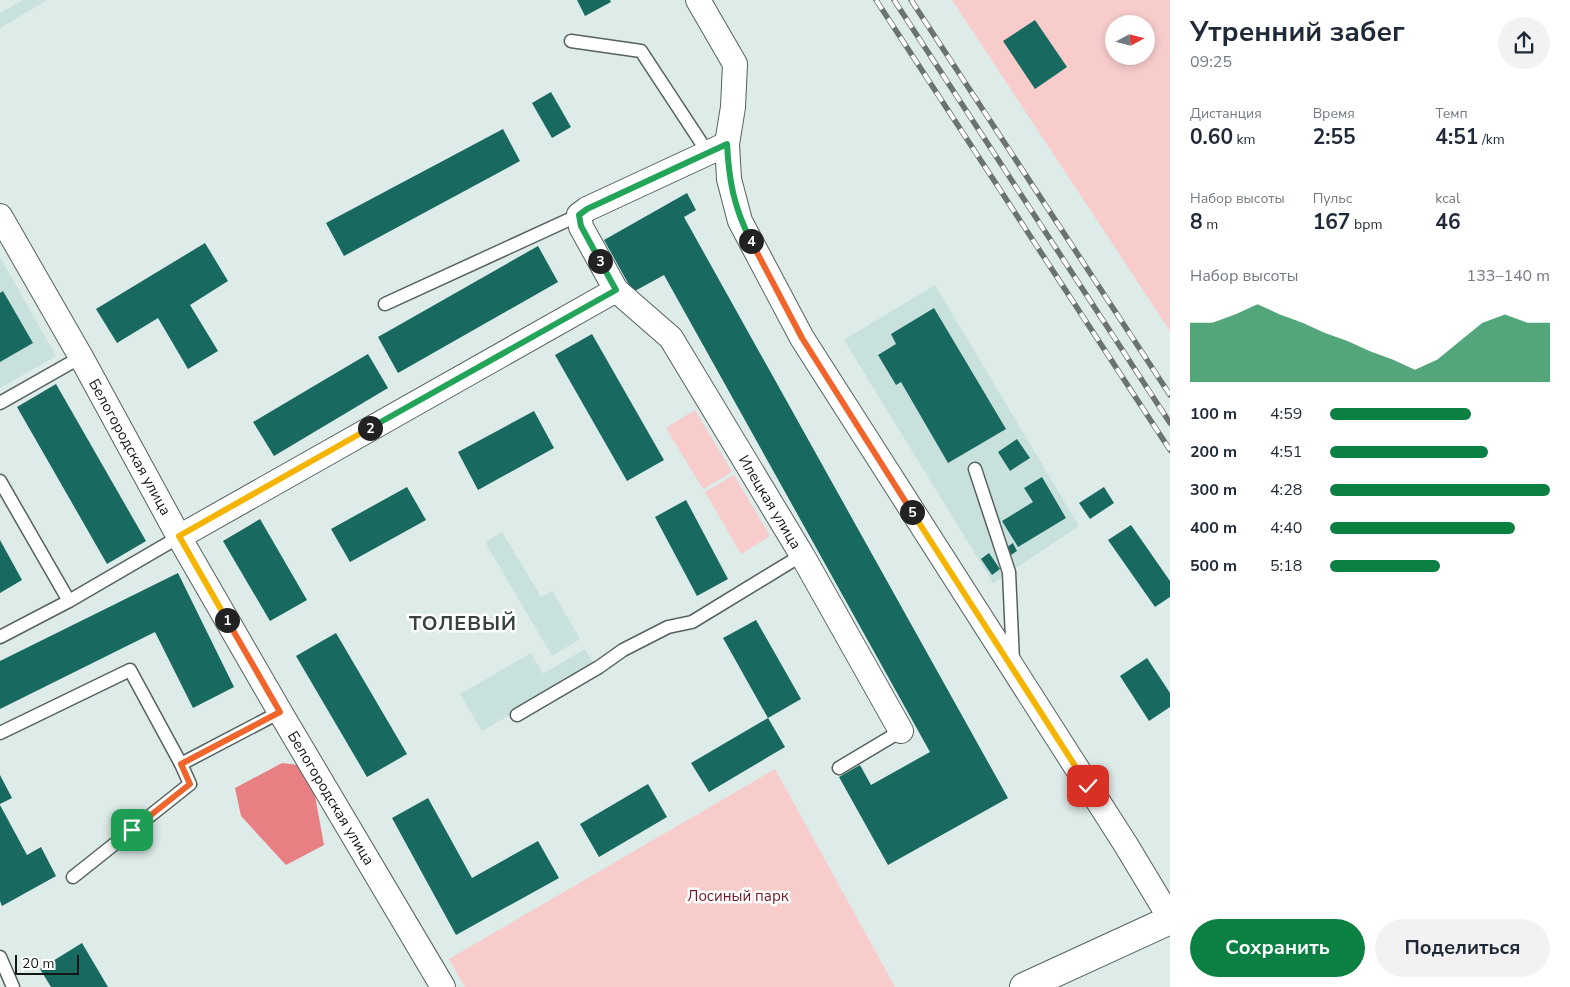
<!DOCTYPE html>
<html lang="ru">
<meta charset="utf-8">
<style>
body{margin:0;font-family:"Nunito Sans",sans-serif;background:#f2f2f3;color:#1f2937;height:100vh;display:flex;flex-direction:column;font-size:19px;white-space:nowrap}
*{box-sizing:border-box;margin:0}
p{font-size:16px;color:#747a83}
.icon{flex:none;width:28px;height:28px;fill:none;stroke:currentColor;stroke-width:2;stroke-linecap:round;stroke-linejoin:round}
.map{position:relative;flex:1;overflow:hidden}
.side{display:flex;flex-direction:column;background:#fff;width:400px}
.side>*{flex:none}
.needle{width:32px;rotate:83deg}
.fabs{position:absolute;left:1105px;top:15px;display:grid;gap:10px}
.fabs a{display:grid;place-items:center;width:50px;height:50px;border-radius:50%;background:#fff;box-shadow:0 2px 8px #0003;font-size:25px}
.scale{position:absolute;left:15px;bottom:12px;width:64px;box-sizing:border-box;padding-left:5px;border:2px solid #131817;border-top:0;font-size:14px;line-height:18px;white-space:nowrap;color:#131817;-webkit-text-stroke:4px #fff;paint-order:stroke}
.pin{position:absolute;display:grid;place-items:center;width:42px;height:42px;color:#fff;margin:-21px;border-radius:10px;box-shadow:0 2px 8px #0006}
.km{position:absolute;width:25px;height:25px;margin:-12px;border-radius:50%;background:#222;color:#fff;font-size:14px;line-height:25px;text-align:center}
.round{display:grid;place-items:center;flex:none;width:52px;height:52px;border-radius:26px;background:#f2f2f3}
.summary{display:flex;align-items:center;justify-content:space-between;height:85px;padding:0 20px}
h1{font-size:28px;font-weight:700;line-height:38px}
.stats{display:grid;grid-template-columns:repeat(3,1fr);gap:8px;height:85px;padding:5px 20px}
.stats div{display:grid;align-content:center}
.stats b{font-size:21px;font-weight:700}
.stats small{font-size:14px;font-weight:400}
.stats p{font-size:14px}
.chart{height:140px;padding:10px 20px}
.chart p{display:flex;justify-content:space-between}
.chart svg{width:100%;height:90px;margin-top:5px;fill:#0b8043;opacity:.7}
.cta{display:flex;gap:10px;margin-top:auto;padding:10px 20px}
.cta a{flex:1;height:58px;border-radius:30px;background:#0b8043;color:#fff;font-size:20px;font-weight:700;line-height:58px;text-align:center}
.cta a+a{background:#f2f2f3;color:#1f2937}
ul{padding:0 20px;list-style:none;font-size:16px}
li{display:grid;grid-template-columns:80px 60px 1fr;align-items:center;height:38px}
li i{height:12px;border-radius:6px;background:#0b8043}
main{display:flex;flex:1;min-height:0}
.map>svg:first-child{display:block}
</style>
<main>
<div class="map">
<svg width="1170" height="987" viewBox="0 0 1170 987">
<rect width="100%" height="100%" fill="#ddebe9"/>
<g fill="#c9e1dc">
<path d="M 23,0 L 47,0 L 0,28 L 0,13 Z"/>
<path d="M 0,257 L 56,356 L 0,388 Z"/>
<path d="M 935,285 L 1079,526 L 993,583 L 844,340 Z"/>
<path d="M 502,532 L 541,597 L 552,591 L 580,639 L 552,656 L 485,542 Z"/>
<path d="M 585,649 L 595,666 L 482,731 L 460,694 L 531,653 L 543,674 Z"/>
</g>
<g fill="#f7cccb" fill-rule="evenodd">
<path d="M 952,0 L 1170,0 L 1170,331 ZM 1114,24 L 1146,24 L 1146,56 L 1114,56 Z"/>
<path d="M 695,410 L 732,472 L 703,489 L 666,428 Z"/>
<path d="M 734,475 L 770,536 L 741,554 L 705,492 Z"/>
<path d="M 775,769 L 895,987 L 465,987 L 449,959 Z"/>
</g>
<path fill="#e88083" d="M 282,763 L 299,765 L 315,796 L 324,845 L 286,865 L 241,816 L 235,788 Z"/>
<g fill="#18695f">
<path d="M 577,0 L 610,0 L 611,2 L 585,16 Z"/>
<path d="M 1035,20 L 1067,67 L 1035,89 L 1003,41 Z"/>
<path d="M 551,92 L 571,127 L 552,138 L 532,103 Z"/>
<path d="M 503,129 L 520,161 L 344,256 L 326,223 Z"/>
<path d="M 687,193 L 696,210 L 684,217 L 1008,798 L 888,865 L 839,777 L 860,765 L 871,785 L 930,752 L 664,275 L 633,292 L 604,240 Z"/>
<path d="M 205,243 L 228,281 L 190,305 L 218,351 L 188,369 L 158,318 L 117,343 L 96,309 Z"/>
<path d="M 538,246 L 558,282 L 398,373 L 378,337 Z"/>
<path d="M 3,291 L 33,343 L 0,362 L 0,293 Z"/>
<path d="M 934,308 L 1006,429 L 948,463 L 901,382 L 896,385 L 878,355 L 896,344 L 891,334 Z"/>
<path d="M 592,334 L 664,460 L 627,481 L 555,355 Z"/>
<path d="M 368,354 L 388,388 L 274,456 L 253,422 Z"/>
<path d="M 56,384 L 146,541 L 107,564 L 17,407 Z"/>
<path d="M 534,411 L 554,448 L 478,490 L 458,452 Z"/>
<path d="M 1017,439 L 1030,458 L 1010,471 L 998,452 Z"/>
<path d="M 1042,477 L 1066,518 L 1018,547 L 1002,521 L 1033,502 L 1024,488 Z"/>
<path d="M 407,487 L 426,520 L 350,562 L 331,529 Z"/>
<path d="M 1104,487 L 1114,503 L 1090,519 L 1079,503 Z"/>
<path d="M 686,500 L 728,579 L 697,596 L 655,517 Z"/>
<path d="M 260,519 L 307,600 L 270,621 L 223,541 Z"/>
<path d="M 1131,525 L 1170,581 L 1170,597 L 1155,607 L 1108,540 Z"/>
<path d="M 0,540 L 22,580 L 0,593 Z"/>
<path d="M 1013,543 L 1017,551 L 1011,555 L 1007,547 Z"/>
<path d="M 989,553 L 1000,569 L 992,575 L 981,559 Z"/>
<path d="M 178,573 L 234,687 L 193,708 L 155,632 L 0,709 L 0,661 Z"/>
<path d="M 756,620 L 801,699 L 768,718 L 723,638 Z"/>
<path d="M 336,633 L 407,754 L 367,777 L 296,656 Z"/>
<path d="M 1147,658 L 1170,693 L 1170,707 L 1149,721 L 1120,676 Z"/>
<path d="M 768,718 L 785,747 L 709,792 L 691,763 Z"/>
<path d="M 0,775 L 12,798 L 0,804 Z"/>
<path d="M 648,784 L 667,817 L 599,857 L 580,824 Z"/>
<path d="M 428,798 L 472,878 L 538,841 L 559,878 L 456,935 L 392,818 Z"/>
<path d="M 0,805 L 27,855 L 41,847 L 56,876 L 2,906 L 0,901 Z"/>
<path d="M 82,943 L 108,987 L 51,987 L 40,969 Z"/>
</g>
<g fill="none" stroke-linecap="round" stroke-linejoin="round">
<defs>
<g id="lane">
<path d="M 571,41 L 641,51 L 708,153"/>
<path d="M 385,304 L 579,215"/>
<path d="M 0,403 L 81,357"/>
<path d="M 975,469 L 1009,572 L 1013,661"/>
<path d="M 0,481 L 69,601 L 179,537"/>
<path d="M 0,637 L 69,601"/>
<path d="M 517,715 L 599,667 L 623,650 L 668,627 L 692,622 L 802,555"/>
<path d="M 0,733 L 130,670 L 181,764 L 280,712"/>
<path d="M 839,768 L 901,731"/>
<path d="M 73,877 L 190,784 L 181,764"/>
<path d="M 0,957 L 13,987"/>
</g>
<g id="street">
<path d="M 698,0 L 735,64 L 733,107 L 727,144 L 729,179 L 740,221 L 802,338 L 1126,845 L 1170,918"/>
<path d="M 727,144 L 587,209 L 579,215 L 581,227 L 616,290 L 671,338 L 802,555 L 901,731"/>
<path d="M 0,216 L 81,357 L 179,537 L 280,712 L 443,987"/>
<path d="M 179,537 L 616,290"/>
</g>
<path id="primary" d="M 1024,987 L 1170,920"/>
</defs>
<use href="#lane" stroke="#55615f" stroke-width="15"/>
<use href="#street" stroke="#55615f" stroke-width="26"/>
<use href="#primary" stroke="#55615f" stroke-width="30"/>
<use href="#lane" stroke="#fff" stroke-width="12"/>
<use href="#street" stroke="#fff" stroke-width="24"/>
<use href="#primary" stroke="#fff" stroke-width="28"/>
<defs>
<g id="rail">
<path d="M 876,0 L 1170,450"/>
<path d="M 894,0 L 1170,423"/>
<path d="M 911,0 L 1170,395"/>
</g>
</defs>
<use href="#rail" stroke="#6a7371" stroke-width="5.5"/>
<use href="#rail" stroke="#fff" stroke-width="4" stroke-dasharray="11" stroke-linecap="butt"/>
</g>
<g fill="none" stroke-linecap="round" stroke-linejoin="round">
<defs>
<path id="split-1" d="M 132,830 L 190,784 L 181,764 L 280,712 L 227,620"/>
<path id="split-2" d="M 227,620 L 179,536 L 370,428"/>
<path id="split-3" d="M 370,428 L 616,290 L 600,261"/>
<path id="split-4" d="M 600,261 L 581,226 L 579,215 L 587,209 L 727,144 C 729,181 734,208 751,241"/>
<path id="split-5" d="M 751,241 L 802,338 L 912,512"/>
<path id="split-6" d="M 912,512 L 1088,786"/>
</defs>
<use href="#split-1" stroke="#fff" stroke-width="10"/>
<use href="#split-2" stroke="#fff" stroke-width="10"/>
<use href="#split-3" stroke="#fff" stroke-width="10"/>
<use href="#split-4" stroke="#fff" stroke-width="10"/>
<use href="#split-5" stroke="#fff" stroke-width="10"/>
<use href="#split-6" stroke="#fff" stroke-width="10"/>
<use href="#split-1" stroke="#f0652b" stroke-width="6"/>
<use href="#split-2" stroke="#f5b400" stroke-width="6"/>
<use href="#split-3" stroke="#22a559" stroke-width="6"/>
<use href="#split-4" stroke="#22a559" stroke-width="6"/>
<use href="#split-5" stroke="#f0652b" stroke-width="6"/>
<use href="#split-6" stroke="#f5b400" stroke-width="6"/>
</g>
<g text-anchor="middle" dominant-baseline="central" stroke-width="5" stroke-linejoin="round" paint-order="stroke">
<g font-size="15" fill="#131817" stroke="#fff">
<text transform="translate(130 447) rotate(61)">Белогородская улица</text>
<text transform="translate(770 502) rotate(59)">Илецкая улица</text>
<text transform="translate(331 798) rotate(59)">Белогородская улица</text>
</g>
<g font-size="15" fill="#751824" stroke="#fff">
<text x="738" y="896">Лосиный парк</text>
</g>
<g font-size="20" font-weight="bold" letter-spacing="1" fill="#374240" stroke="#fff">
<text x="463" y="623">ТОЛЕВЫЙ</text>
</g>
</g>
</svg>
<div class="fabs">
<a><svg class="needle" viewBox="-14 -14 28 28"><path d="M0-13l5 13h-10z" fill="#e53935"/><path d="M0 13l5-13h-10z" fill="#747a83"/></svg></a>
</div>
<div class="scale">20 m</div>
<div class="pin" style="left:132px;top:830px;background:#1e9e55"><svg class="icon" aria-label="arrive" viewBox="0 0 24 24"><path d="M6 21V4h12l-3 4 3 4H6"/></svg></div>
<div class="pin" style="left:1088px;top:786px;background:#d93025"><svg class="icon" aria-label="check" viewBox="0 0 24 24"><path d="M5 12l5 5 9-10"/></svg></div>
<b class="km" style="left:227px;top:620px">1</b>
<b class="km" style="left:370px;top:428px">2</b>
<b class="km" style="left:600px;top:261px">3</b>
<b class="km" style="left:751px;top:241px">4</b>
<b class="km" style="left:912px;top:512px">5</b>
</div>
<section class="side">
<div class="summary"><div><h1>Утренний забег</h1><p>09:25</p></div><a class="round"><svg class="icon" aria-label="share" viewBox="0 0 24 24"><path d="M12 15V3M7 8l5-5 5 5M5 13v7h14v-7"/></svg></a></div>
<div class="stats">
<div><p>Дистанция</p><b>0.60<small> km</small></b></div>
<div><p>Время</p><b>2:55</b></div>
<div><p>Темп</p><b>4:51<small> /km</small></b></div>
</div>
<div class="stats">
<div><p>Набор высоты</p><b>8<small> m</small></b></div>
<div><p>Пульс</p><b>167<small> bpm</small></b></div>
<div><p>kcal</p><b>46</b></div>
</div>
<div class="chart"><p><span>Набор высоты</span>133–140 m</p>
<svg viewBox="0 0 160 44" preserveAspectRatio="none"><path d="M0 44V15L10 15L20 11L30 6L40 11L50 15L60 20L70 24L80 29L90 33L100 38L110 33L120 24L130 15L140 11L150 15L160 15V44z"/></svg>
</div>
<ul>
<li><b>100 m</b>4:59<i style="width:64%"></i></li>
<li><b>200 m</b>4:51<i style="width:72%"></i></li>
<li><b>300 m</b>4:28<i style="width:100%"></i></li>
<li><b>400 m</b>4:40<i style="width:84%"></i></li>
<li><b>500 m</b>5:18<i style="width:50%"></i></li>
</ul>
<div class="cta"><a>Сохранить</a><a>Поделиться</a></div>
</section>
</main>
